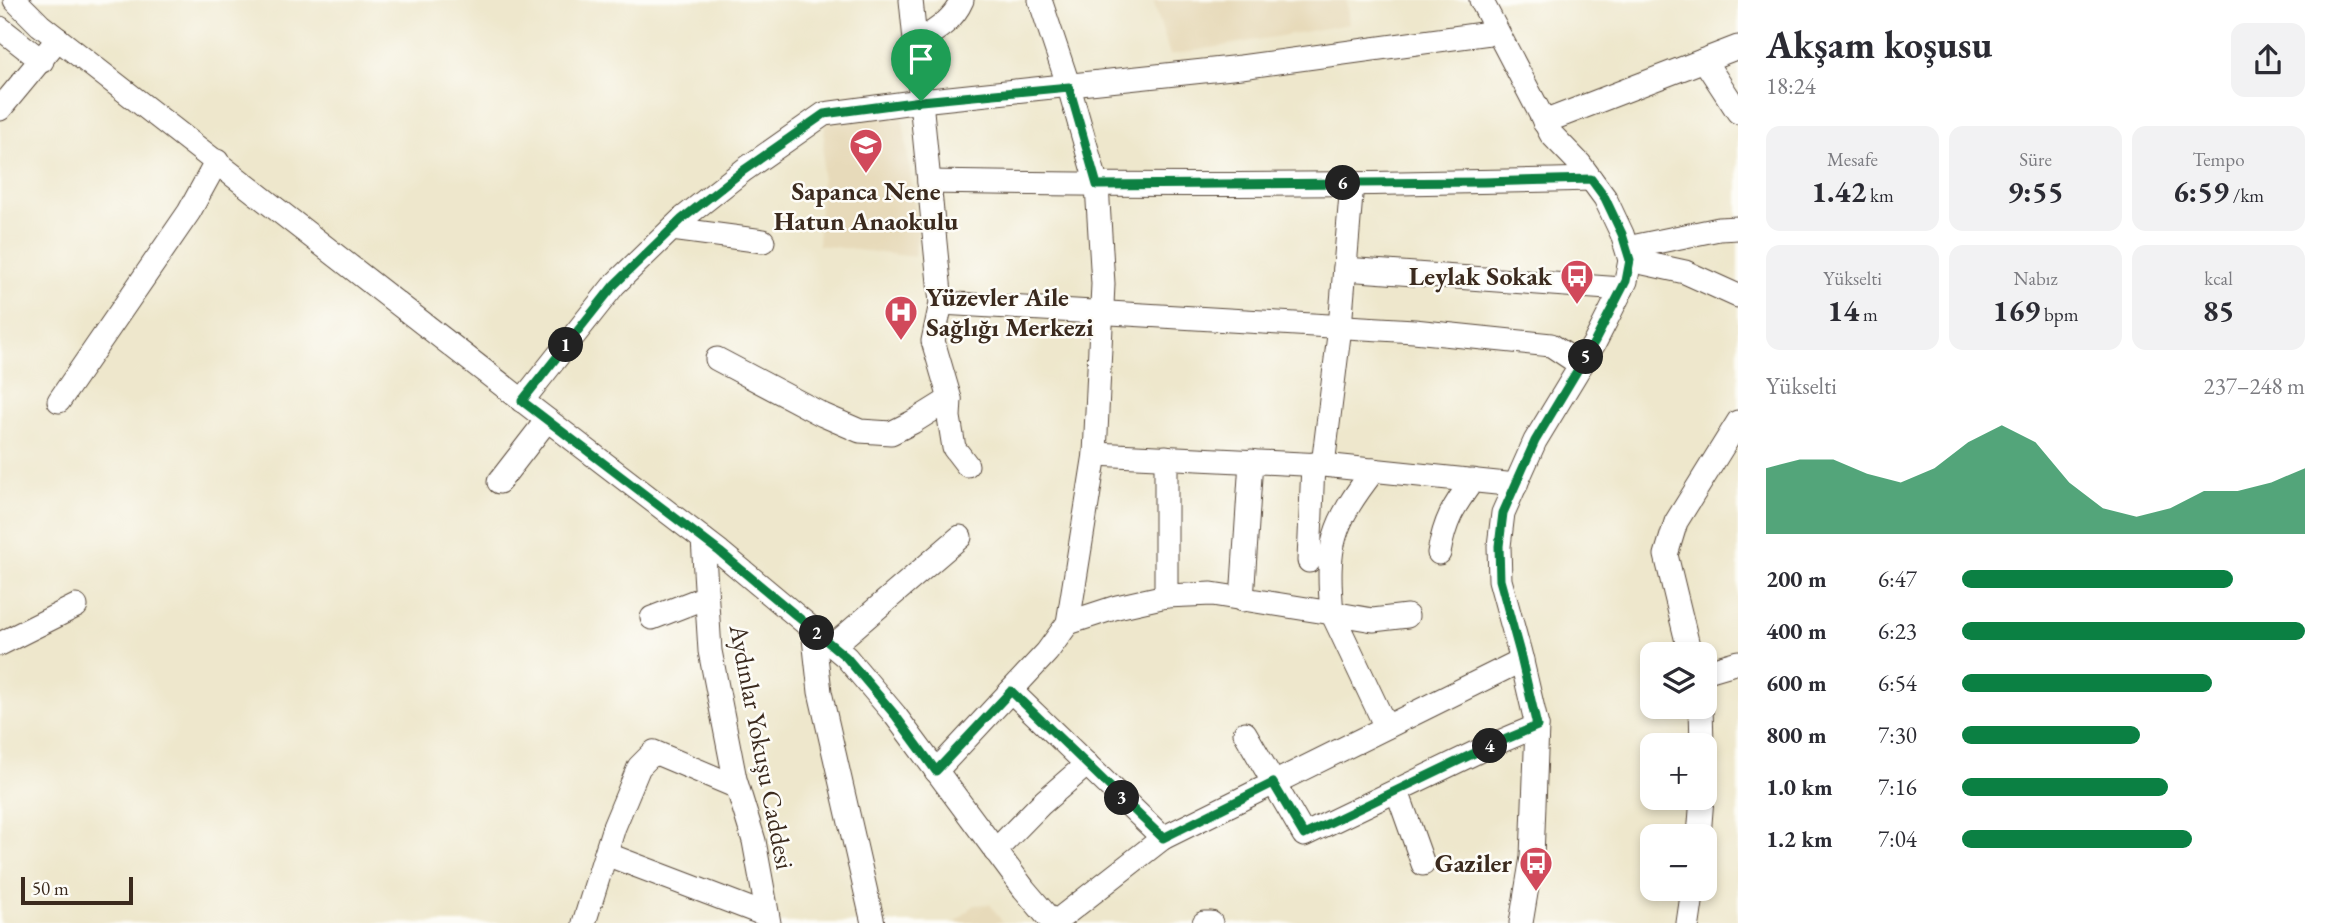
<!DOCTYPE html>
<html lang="tr">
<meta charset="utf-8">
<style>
body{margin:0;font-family:"EB Garamond",serif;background:#f2f2f3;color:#2b2b33;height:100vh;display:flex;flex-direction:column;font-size:26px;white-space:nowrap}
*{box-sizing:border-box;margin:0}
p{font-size:23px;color:#7c7c81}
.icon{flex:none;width:38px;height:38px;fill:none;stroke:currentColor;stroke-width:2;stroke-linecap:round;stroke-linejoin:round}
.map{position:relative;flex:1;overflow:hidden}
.sheet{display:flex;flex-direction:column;background:#fff;width:595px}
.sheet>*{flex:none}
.buttons{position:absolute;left:1640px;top:642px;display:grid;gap:14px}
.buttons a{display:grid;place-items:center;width:77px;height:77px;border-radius:14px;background:#fff;box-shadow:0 4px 10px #0003;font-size:35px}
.scale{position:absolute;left:21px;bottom:18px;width:112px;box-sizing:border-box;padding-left:7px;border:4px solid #3b2a1e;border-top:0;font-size:19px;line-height:24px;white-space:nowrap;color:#3b2a1e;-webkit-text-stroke:5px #fdfcf7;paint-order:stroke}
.pin{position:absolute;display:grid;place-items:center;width:60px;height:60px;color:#fff;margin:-72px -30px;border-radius:50% 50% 50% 0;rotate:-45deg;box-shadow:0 0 7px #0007}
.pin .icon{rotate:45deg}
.km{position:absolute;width:35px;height:35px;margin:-18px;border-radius:50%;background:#222;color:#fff;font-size:19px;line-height:35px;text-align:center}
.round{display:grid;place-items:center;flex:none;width:74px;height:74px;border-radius:14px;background:#f2f2f3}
.headline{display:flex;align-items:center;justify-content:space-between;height:119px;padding:0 28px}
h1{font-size:38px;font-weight:700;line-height:52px}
.figures{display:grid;grid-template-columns:repeat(3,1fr);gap:10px;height:119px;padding:7px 28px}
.figures div{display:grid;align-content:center;border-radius:14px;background:#f2f2f3;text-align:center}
.figures b{font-size:30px;font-weight:700}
.figures small{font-size:19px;font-weight:400}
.figures p{font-size:19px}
.chart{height:196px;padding:14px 28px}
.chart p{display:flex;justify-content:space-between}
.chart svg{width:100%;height:126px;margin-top:7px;fill:#0b8043;opacity:.7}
ul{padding:0 28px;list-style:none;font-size:23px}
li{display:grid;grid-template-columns:112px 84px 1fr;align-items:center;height:52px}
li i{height:18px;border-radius:9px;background:#0b8043}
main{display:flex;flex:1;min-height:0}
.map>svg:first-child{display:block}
</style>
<main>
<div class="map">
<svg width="1738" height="923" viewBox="0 0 1738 923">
<rect width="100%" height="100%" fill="#fdfcf7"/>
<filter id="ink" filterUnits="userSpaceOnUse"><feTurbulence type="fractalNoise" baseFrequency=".0143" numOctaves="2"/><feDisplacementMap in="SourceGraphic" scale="14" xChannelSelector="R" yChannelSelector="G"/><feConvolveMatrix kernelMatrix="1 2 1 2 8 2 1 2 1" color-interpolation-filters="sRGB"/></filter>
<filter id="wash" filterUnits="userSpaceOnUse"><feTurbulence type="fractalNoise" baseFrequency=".00686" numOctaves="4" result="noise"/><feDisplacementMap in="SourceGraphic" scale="28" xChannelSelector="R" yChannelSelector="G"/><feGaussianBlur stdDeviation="1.57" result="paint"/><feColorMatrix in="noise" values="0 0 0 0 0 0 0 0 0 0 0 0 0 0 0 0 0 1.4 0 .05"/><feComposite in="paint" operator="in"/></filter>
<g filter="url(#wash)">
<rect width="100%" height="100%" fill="#eee7cc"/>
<g fill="#e7daba">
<path d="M 1153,0 L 1346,0 L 1349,24 L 1170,55 Z"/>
<path d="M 902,112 L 918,231 L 914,257 L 818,245 L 825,120 Z"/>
<path d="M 990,904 L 1003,923 L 955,923 L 974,905 Z"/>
</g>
</g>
<g filter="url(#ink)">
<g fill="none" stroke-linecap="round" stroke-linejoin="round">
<defs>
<g id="minor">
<path d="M 15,0 L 40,25 L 528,405 L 720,552 L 846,657 L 895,715 L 1024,889 L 1053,923"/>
<path d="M 911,0 L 941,303 L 933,341 L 950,399 L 949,417 L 954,448 L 967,465"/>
<path d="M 1481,0 L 1551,134 L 1580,164 L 1605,198 L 1622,234 L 1630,260 L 1626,281 L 1622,289 L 1595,342 L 1535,441 L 1503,513 L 1499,546 L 1500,580 L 1520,653 L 1537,726 L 1532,857 L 1521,923"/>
<path d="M 0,28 L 42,61"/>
<path d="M 916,43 C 935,31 953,21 962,0"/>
<path d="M 1704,60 L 1738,112"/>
<path d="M 0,109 L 58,39"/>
<path d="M 1544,122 L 1738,47"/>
<path d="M 929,182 C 1150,186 1371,185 1591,179"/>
<path d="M 672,229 L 763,241"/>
<path d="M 1627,248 L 1719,229 L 1738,228"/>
<path d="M 1630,260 L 1685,272 L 1738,296"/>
<path d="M 1345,269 L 1622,289"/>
<path d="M 941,303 L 1414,331 L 1551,345 L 1581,365"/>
<path d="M 717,359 L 823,415 L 860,431 L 891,433 L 913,422 L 950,399"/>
<path d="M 59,401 L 189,212 L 217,161"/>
<path d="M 522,401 L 614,285 L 682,219 L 744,170 L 824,114 L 921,101 L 1241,67 L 1497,32"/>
<path d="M 1095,454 L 1323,465 L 1516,485"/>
<path d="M 1323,465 L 1340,327 L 1352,183"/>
<path d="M 499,482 L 547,420"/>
<path d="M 703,539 L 710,651 L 735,779 L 754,841 L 769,923"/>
<path d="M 1439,553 C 1445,520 1453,507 1473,480"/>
<path d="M 1309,561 L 1313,464"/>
<path d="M 1166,596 L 1166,457"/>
<path d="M 1242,600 L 1251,461"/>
<path d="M 652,618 L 706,597"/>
<path d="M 1068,623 L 1117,607 L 1166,596 L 1212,594 L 1332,613 C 1326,545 1332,524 1374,470"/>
<path d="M 813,629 L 820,692 L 873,923"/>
<path d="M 0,644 L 76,606"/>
<path d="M 833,646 L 960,537"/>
<path d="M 1690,654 L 1666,555 L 1676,522 L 1738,422"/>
<path d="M 1704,672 L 1738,662"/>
<path d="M 1011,691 L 1163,838 L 1522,660"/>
<path d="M 1701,707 L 1702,746"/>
<path d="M 1386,727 L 1332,613 L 1373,620 L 1407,616"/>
<path d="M 1245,733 L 1304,835 L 1485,748 L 1537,726"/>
<path d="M 936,771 L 1047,652 L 1068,623 L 1095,454 L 1103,284 L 1097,185 L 1069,87 L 1040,0"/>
<path d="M 1397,791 L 1423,864"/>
<path d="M 1699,836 L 1702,798"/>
<path d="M 995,851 L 1041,804 L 1087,764"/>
<path d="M 606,854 L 766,915"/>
<path d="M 584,923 L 614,827 L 639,767 L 654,752 L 737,787"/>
<path d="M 1054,923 L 1163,838"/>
<path d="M 1204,923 L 1211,923"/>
<path d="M 1688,923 L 1693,889"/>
</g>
</defs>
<use href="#minor" stroke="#564638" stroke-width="25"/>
<use href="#minor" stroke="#fff" stroke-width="23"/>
</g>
</g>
<g fill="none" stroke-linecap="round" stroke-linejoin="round" filter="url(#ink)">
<defs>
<path id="route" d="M 1069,87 L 1097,185 L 1484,182 L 1591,179 L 1605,198 L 1622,234 L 1630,260 L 1626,281 L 1595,341 L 1535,441 L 1503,513 L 1499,546 L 1500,580 L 1520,653 L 1537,726 L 1485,748 L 1304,835 L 1273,783 L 1163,838 L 1011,691 L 936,771 L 895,715 L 846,657 L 720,552 L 522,401 L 614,285 L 682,219 L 744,170 L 824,114 L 921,101 Z"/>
</defs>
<use href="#route" stroke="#fff" stroke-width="14"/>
<use href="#route" stroke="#0b8043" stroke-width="9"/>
</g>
<defs>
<symbol id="school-pin" viewBox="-11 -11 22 30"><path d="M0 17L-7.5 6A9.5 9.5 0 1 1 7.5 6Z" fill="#d1495b" stroke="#fdfcf7"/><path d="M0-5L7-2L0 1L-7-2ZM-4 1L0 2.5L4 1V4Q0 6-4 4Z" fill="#fff"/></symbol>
<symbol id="bus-pin" viewBox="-11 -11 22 30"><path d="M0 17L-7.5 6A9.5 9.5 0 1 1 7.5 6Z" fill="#d1495b" stroke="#fdfcf7"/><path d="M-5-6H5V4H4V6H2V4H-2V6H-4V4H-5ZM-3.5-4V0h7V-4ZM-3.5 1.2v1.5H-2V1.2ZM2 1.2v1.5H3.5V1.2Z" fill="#fff"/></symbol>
<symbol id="hospital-pin" viewBox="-11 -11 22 30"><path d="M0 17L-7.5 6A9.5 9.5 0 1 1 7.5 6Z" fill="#d1495b" stroke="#fdfcf7"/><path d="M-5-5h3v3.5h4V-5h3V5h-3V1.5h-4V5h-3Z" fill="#fff"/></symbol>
</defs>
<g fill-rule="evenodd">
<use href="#school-pin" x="847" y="126" width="38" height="52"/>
<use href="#bus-pin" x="1558" y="257" width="38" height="52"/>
<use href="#hospital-pin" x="882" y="293" width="38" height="52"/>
<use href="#bus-pin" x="1517" y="844" width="38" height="52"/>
</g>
<g text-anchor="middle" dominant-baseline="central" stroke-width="5" stroke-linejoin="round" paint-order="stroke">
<g font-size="26" font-weight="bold" fill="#3b2a1e" stroke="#fdfcf7" text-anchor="end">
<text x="866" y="191" text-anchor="middle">Sapanca Nene<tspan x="866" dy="30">Hatun Anaokulu</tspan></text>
<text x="1552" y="276">Leylak Sokak</text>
<text x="926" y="297" text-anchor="start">Yüzevler Aile<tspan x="926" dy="30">Sağlığı Merkezi</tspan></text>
<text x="1512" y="863">Gaziler</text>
</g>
<g font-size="26" fill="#3b2a1e" stroke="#fdfcf7">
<text transform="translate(762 747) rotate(79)">Aydınlar Yokuşu Caddesi</text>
</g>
</g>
</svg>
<div class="buttons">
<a><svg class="icon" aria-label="layers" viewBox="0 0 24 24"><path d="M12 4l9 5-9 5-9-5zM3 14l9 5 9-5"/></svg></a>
<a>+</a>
<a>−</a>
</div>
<div class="scale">50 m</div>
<div class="pin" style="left:921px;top:101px;background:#1e9e55"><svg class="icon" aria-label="arrive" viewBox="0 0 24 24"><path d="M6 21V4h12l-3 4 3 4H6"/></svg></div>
<b class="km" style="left:566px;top:345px">1</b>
<b class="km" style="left:817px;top:633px">2</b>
<b class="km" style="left:1122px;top:798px">3</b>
<b class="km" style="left:1490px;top:746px">4</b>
<b class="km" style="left:1586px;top:357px">5</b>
<b class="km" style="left:1343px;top:183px">6</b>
</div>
<section class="sheet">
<div class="headline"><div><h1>Akşam koşusu</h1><p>18:24</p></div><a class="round"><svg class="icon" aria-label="share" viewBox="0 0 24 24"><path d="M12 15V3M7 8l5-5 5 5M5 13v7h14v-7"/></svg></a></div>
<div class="figures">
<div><p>Mesafe</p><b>1.42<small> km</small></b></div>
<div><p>Süre</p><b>9:55</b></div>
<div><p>Tempo</p><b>6:59<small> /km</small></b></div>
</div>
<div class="figures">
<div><p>Yükselti</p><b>14<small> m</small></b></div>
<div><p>Nabız</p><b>169<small> bpm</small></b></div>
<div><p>kcal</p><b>85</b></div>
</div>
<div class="chart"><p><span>Yükselti</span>237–248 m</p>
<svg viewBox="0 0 160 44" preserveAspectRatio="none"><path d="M0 44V21L10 18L20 18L30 23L40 26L50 21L60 12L70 6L80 12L90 26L100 35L110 38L120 35L130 29L140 29L150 26L160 21V44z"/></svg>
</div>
<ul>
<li><b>200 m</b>6:47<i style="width:79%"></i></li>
<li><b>400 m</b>6:23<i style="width:100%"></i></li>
<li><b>600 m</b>6:54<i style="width:73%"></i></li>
<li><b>800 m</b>7:30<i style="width:52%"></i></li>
<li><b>1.0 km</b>7:16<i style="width:60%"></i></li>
<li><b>1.2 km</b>7:04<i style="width:67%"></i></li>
</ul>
</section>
</main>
